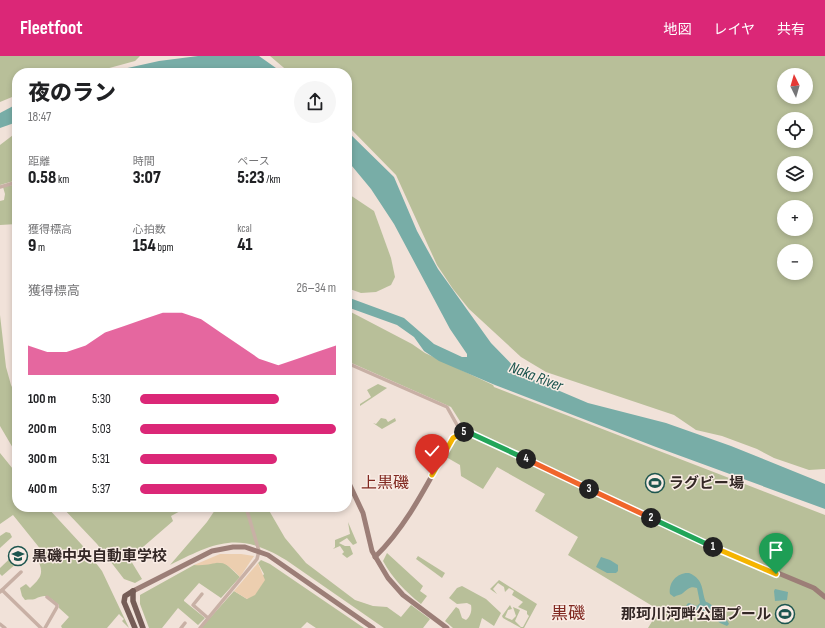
<!DOCTYPE html>
<html lang="ja">
<meta charset="utf-8">
<style>
body{margin:0;font-family:"Sofia Sans Condensed","Noto Sans JP",sans-serif;background:#f6f6f6;color:#202124;height:100vh;display:flex;flex-direction:column;font-size:15px;white-space:nowrap}
*{box-sizing:border-box;margin:0}
p{font-size:13px;color:#757577}
.icon{flex:none;width:22px;height:22px;fill:none;stroke:currentColor;stroke-width:2;stroke-linecap:round;stroke-linejoin:round}
.map{position:relative;flex:1;overflow:hidden}
.panel{position:absolute;left:12px;top:12px;width:340px;height:444px;display:flex;flex-direction:column;background:#fff;border-radius:16px;box-shadow:0 2px 6px #0003}
.panel>*{flex:none}
.needle{width:26px;rotate:355deg}
.controls{position:absolute;left:777px;top:12px;display:grid;gap:8px}
.controls a{display:grid;place-items:center;width:36px;height:36px;border-radius:50%;background:#fff;box-shadow:0 2px 6px #0003;font-size:20px}
.pin{position:absolute;display:grid;place-items:center;width:34px;height:34px;color:#fff;margin:-41px -17px;border-radius:50% 50% 50% 0;rotate:-45deg;box-shadow:0 0 4px #0007}
.pin .icon{rotate:45deg}
.km{position:absolute;width:20px;height:20px;margin:-10px;border-radius:50%;background:#222;color:#fff;font-size:11px;line-height:20px;text-align:center}
.round{display:grid;place-items:center;flex:none;width:42px;height:42px;border-radius:21px;background:#f6f6f6}
.summary{display:flex;align-items:center;justify-content:space-between;height:68px;padding:0 16px}
h1{font-size:22px;font-weight:800;line-height:30px}
.figures{display:grid;grid-template-columns:repeat(3,1fr);gap:6px;height:68px;padding:4px 16px}
.figures div{display:grid;align-content:center}
.figures b{font-size:17px;font-weight:800}
.figures small{font-size:11px;font-weight:400}
.figures p{font-size:11px}
.chart{height:112px;padding:8px 16px}
.chart p{display:flex;justify-content:space-between}
.chart svg{width:100%;height:72px;margin-top:4px;fill:#db2777;opacity:.7}
ul{padding:0 16px;list-style:none;font-size:13px}
li{display:grid;grid-template-columns:64px 48px 1fr;align-items:center;height:30px}
li i{height:10px;border-radius:5px;background:#db2777}
header{display:flex;align-items:center;gap:24px;box-sizing:border-box;height:56px;padding:0 20px;background:#db2777;color:#fff}
header strong{font-size:19px}
nav{display:flex;gap:22px;margin-inline-start:auto;font-size:14px}
.map>svg:first-child{display:block}
</style>
<header>
<strong>Fleetfoot</strong>
<nav><a>地図</a><a>レイヤ</a><a>共有</a></nav>
</header>
<div class="map">
<svg width="825" height="572" viewBox="0 0 825 572">
<rect width="100%" height="100%" fill="#f1e2d9"/>
<g fill="#b8bf99" fill-rule="evenodd">
<path d="M 0,0 L 140,0 L 135,5 L 91,17 L 17,17 L 17,39 L 0,46 Z"/>
<path d="M 270,0 L 825,0 L 825,413 L 809,414 L 774,402 L 757,393 L 722,380 L 696,374 L 674,359 L 546,316 L 521,301 L 469,253 L 453,233 L 437,209 L 396,119 L 347,69 L 347,17 L 290,17 ZM 784,19 L 806,19 L 806,41 L 784,41 ZM 784,63 L 806,63 L 806,85 L 784,85 ZM 784,107 L 806,107 L 806,129 L 784,129 ZM 784,151 L 806,151 L 806,173 L 784,173 ZM 784,195 L 806,195 L 806,217 L 784,217 Z"/>
<path d="M 17,76 L 17,124 L 0,129 L 0,89 Z"/>
<path d="M 17,128 L 17,168 L 0,169 L 0,145 L 4,144 L 5,138 L 3,131 Z"/>
<path d="M 347,137 L 374,155 L 391,202 L 395,221 L 391,229 L 376,236 L 361,237 L 347,232 Z"/>
<path d="M 347,254 L 412,288 L 425,297 L 493,329 L 494,331 L 825,459 L 825,572 L 648,572 L 659,554 L 568,499 L 578,481 L 535,455 L 545,438 L 497,411 L 483,433 L 461,420 L 460,409 L 446,401 L 463,370 L 451,351 L 347,305 Z"/>
<path d="M 0,259 L 6,311 L 11,329 L 17,341 L 17,399 L 0,370 Z"/>
<path d="M 378,328 L 387,332 L 360,350 L 360,348 L 371,341 L 367,334 Z"/>
<path d="M 381,362 L 386,363 L 388,366 L 395,362 L 396,365 L 382,373 L 373,367 L 376,368 Z"/>
<path d="M 0,397 L 17,418 L 17,451 L 47,451 L 82,489 L 102,515 L 129,572 L 122,565 L 124,563 L 119,558 L 107,572 L 62,572 L 61,570 L 69,561 L 59,552 L 59,549 C 48,541 48,537 35,543 C 32,544 29,543 25,544 L 22,540 L 20,532 L 26,528 L 30,532 C 43,520 44,516 36,500 L 42,495 L 13,459 L 0,468 Z"/>
<path d="M 62,451 L 183,451 L 184,453 L 171,460 L 173,465 L 143,491 L 128,500 L 142,523 L 135,527 L 124,523 L 97,488 Z"/>
<path d="M 217,451 L 267,451 L 285,482 L 306,507 L 355,544 L 373,550 L 387,551 L 401,561 L 411,549 L 430,563 L 423,572 L 384,572 L 286,504 C 239,475 216,486 170,509 L 207,466 Z"/>
<path d="M 348,466 L 357,487 L 353,489 L 347,482 L 339,487 L 345,490 L 350,490 L 353,498 L 347,502 L 342,498 L 344,496 L 340,490 L 333,493 L 335,491 L 335,484 L 350,478 Z"/>
<path d="M 6,476 L 10,477 L 12,481 L 0,492 L 0,480 Z"/>
<path d="M 22,491 L 25,493 L 25,500 L 2,520 L 0,518 L 0,512 Z"/>
<path d="M 387,497 L 423,530 L 420,535 L 427,540 L 421,548 C 405,535 393,523 383,505 Z"/>
<path d="M 418,500 L 445,517 L 442,522 L 416,503 Z"/>
<path d="M 261,504 L 270,508 L 364,572 L 316,572 L 307,566 L 301,572 L 201,572 L 234,535 L 247,543 L 264,518 L 258,507 Z"/>
<path d="M 215,506 L 225,507 L 240,521 L 221,542 L 199,527 L 184,544 L 184,545 L 205,562 L 198,569 L 178,552 L 162,572 L 149,572 L 140,548 L 140,539 L 194,509 Z"/>
<path d="M 499,524 L 537,548 L 524,572 L 521,572 L 503,562 L 502,560 L 510,549 L 512,553 L 508,554 L 505,561 L 512,564 L 516,560 L 513,551 L 520,554 L 515,565 L 521,571 L 523,571 L 529,560 L 527,558 L 527,555 L 518,551 L 523,546 L 512,539 L 514,535 L 509,532 L 505,536 L 504,531 L 498,527 L 493,533 L 497,538 L 490,533 Z"/>
<path d="M 462,530 L 486,543 L 501,557 L 494,570 L 482,562 L 479,572 L 453,572 L 445,565 L 456,551 L 459,553 L 462,562 L 466,564 C 471,560 472,554 471,549 L 467,547 L 457,548 L 449,542 L 457,532 Z"/>
</g>
<g fill="#ecceaf">
<path d="M 220,498 L 241,498 L 254,500 L 240,521 C 218,497 219,511 194,509 Z"/>
<path d="M 258,507 L 265,524 L 255,539 L 247,543 L 234,535 Z"/>
</g>
<g fill="#78ada7">
<path d="M 198,0 L 259,0 L 283,17 L 263,17 L 246,12 L 237,12 L 225,17 L 105,17 L 159,5 Z"/>
<path d="M 17,48 L 17,66 L 0,72 L 0,57 Z"/>
<path d="M 347,75 L 394,121 L 417,175 L 438,213 L 491,287 L 522,319 L 588,347 L 666,367 L 731,390 L 825,428 L 825,453 L 656,391 L 495,329 L 439,305 L 424,295 L 414,281 L 397,269 L 347,251 L 347,241 L 404,262 L 434,288 L 462,301 L 467,301 L 467,298 L 450,273 L 394,168 L 371,133 L 347,104 Z"/>
<path d="M 601,501 L 610,504 L 618,509 L 618,515 L 616,517 L 607,517 L 596,511 Z"/>
<path d="M 689,517 C 705,524 701,535 706,546 C 712,547 728,563 729,568 L 727,570 L 720,567 L 707,555 L 698,555 L 692,560 L 685,555 L 687,548 L 689,547 L 697,550 L 700,547 L 697,532 C 690,530 688,533 683,537 C 681,539 677,539 674,541 L 670,538 C 668,526 678,516 689,517 Z"/>
<path d="M 775,533 L 788,536 L 787,544 L 775,545 L 774,535 Z"/>
</g>
<g fill="none" stroke-linecap="round" stroke-linejoin="round">
<g stroke="#c8b0a5" stroke-width="3.5">
<path d="M 0,131 L 17,126"/>
<path d="M 347,307 L 447,351 L 461,376"/>
<path d="M 2,534 L 41,572"/>
<path d="M 0,536 L 21,516"/>
<path d="M 202,538 L 193,549 L 208,562"/>
<path d="M 0,568 L 5,572"/>
<path d="M 45,572 L 57,551 L 57,549 L 47,541"/>
<path d="M 181,572 L 185,567"/>
<path d="M 200,572 L 257,503 L 259,495 L 246,451"/>
</g>
<g stroke="#9c7e77" stroke-width="5">
<path d="M 347,423 L 363,457 L 372,495 L 388,522 L 403,539 L 447,572"/>
<path d="M 375,501 C 409,468 430,422 453,382 L 461,376 L 466,376 L 694,482 L 814,532 L 825,541"/>
<path d="M 133,535 L 212,495 L 233,491 L 245,491 L 268,499 L 373,572"/>
</g>
<g stroke="#765d57" stroke-width="5.5">
<path d="M 133,535 L 125,540 L 124,546 L 135,572"/>
<path d="M 133,535 L 133,545 L 143,572"/>
</g>
</g>
<g fill="none" stroke-linecap="round" stroke-linejoin="round">
<defs>
<path id="split-1" d="M 713,491 L 776,518"/>
<path id="split-2" d="M 651,462 L 713,491"/>
<path id="split-3" d="M 589,433 L 651,462"/>
<path id="split-4" d="M 526,403 L 589,433"/>
<path id="split-5" d="M 464,376 L 472,378 L 526,403"/>
<path id="split-6" d="M 432,419 L 453,382 L 464,376"/>
</defs>
<use href="#split-1" stroke="#fff" stroke-width="8"/>
<use href="#split-2" stroke="#fff" stroke-width="8"/>
<use href="#split-3" stroke="#fff" stroke-width="8"/>
<use href="#split-4" stroke="#fff" stroke-width="8"/>
<use href="#split-5" stroke="#fff" stroke-width="8"/>
<use href="#split-6" stroke="#fff" stroke-width="8"/>
<use href="#split-1" stroke="#f5b400" stroke-width="5"/>
<use href="#split-2" stroke="#22a559" stroke-width="5"/>
<use href="#split-3" stroke="#f0652b" stroke-width="5"/>
<use href="#split-4" stroke="#f0652b" stroke-width="5"/>
<use href="#split-5" stroke="#22a559" stroke-width="5"/>
<use href="#split-6" stroke="#f5b400" stroke-width="5"/>
</g>
<defs>
<symbol id="stadium-ring" viewBox="-11 -11 22 22"><circle r="9.5" fill="#f9ece5" stroke="#1d554f" stroke-width="1.5"/><path d="M0-5a6.5 5 0 1 0 0 10a6.5 5 0 1 0 0-10ZM-3.5-1.8h7v3.6h-7Z" fill="#1d554f"/></symbol>
<symbol id="school-ring" viewBox="-11 -11 22 22"><circle r="9.5" fill="#f9ece5" stroke="#1d554f" stroke-width="1.5"/><path d="M0-5L7-2L0 1L-7-2ZM-4 1L0 2.5L4 1V4Q0 6-4 4Z" fill="#1d554f"/></symbol>
</defs>
<g fill-rule="evenodd">
<use href="#stadium-ring" x="644" y="416" width="22" height="22"/>
<use href="#school-ring" x="7" y="489" width="22" height="22"/>
<use href="#stadium-ring" x="774" y="547" width="22" height="22"/>
</g>
<g text-anchor="middle" dominant-baseline="central" stroke-width="3" stroke-linejoin="round" paint-order="stroke">
<g font-size="15" font-weight="bold" fill="#342826" stroke="#f9ece5" text-anchor="start">
<text x="669" y="427">ラグビー場</text>
<text x="32" y="500">黒磯中央自動車学校</text>
<text x="771" y="558" text-anchor="end">那珂川河畔公園プール</text>
</g>
<g font-size="16" font-style="italic" fill="#1d554f" stroke="#f9ece5">
<text transform="translate(536 321) rotate(21)">Naka River</text>
</g>
<g font-size="16" fill="#812921" stroke="#f9ece5">
<text x="385" y="427">上黒磯</text>
</g>
<g font-size="17" fill="#812921" stroke="#f9ece5">
<text x="568" y="558">黒磯</text>
</g>
</g>
</svg>
<div class="controls">
<a><svg class="needle" viewBox="-14 -14 28 28"><path d="M0-13l5 13h-10z" fill="#e53935"/><path d="M0 13l5-13h-10z" fill="#757577"/></svg></a>
<a><svg class="icon" aria-label="locate" viewBox="0 0 24 24"><circle cx="12" cy="12" r="6"/><path d="M12 2v4M12 18v4M2 12h4M18 12h4"/></svg></a>
<a><svg class="icon" aria-label="layers" viewBox="0 0 24 24"><path d="M12 4l9 5-9 5-9-5zM3 14l9 5 9-5"/></svg></a>
<a>+</a>
<a>−</a>
</div>
<div class="pin" style="left:776px;top:518px;background:#1e9e55"><svg class="icon" aria-label="arrive" viewBox="0 0 24 24"><path d="M6 21V4h12l-3 4 3 4H6"/></svg></div>
<div class="pin" style="left:432px;top:419px;background:#d93025"><svg class="icon" aria-label="check" viewBox="0 0 24 24"><path d="M5 12l5 5 9-10"/></svg></div>
<b class="km" style="left:713px;top:491px">1</b>
<b class="km" style="left:651px;top:462px">2</b>
<b class="km" style="left:589px;top:433px">3</b>
<b class="km" style="left:526px;top:403px">4</b>
<b class="km" style="left:464px;top:376px">5</b>
<section class="panel">
<div class="summary"><div><h1>夜のラン</h1><p>18:47</p></div><a class="round"><svg class="icon" aria-label="share" viewBox="0 0 24 24"><path d="M12 15V3M7 8l5-5 5 5M5 13v7h14v-7"/></svg></a></div>
<div class="figures">
<div><p>距離</p><b>0.58<small> km</small></b></div>
<div><p>時間</p><b>3:07</b></div>
<div><p>ペース</p><b>5:23<small> /km</small></b></div>
</div>
<div class="figures">
<div><p>獲得標高</p><b>9<small> m</small></b></div>
<div><p>心拍数</p><b>154<small> bpm</small></b></div>
<div><p>kcal</p><b>41</b></div>
</div>
<div class="chart"><p><span>獲得標高</span>26–34 m</p>
<svg viewBox="0 0 160 44" preserveAspectRatio="none"><path d="M0 44V26L10 30L20 30L30 26L40 18L50 14L60 10L70 6L80 6L90 10L100 18L110 26L120 34L130 38L140 34L150 30L160 26V44z"/></svg>
</div>
<ul>
<li><b>100 m</b>5:30<i style="width:71%"></i></li>
<li><b>200 m</b>5:03<i style="width:100%"></i></li>
<li><b>300 m</b>5:31<i style="width:70%"></i></li>
<li><b>400 m</b>5:37<i style="width:65%"></i></li>
</ul>
</section>
</div>
